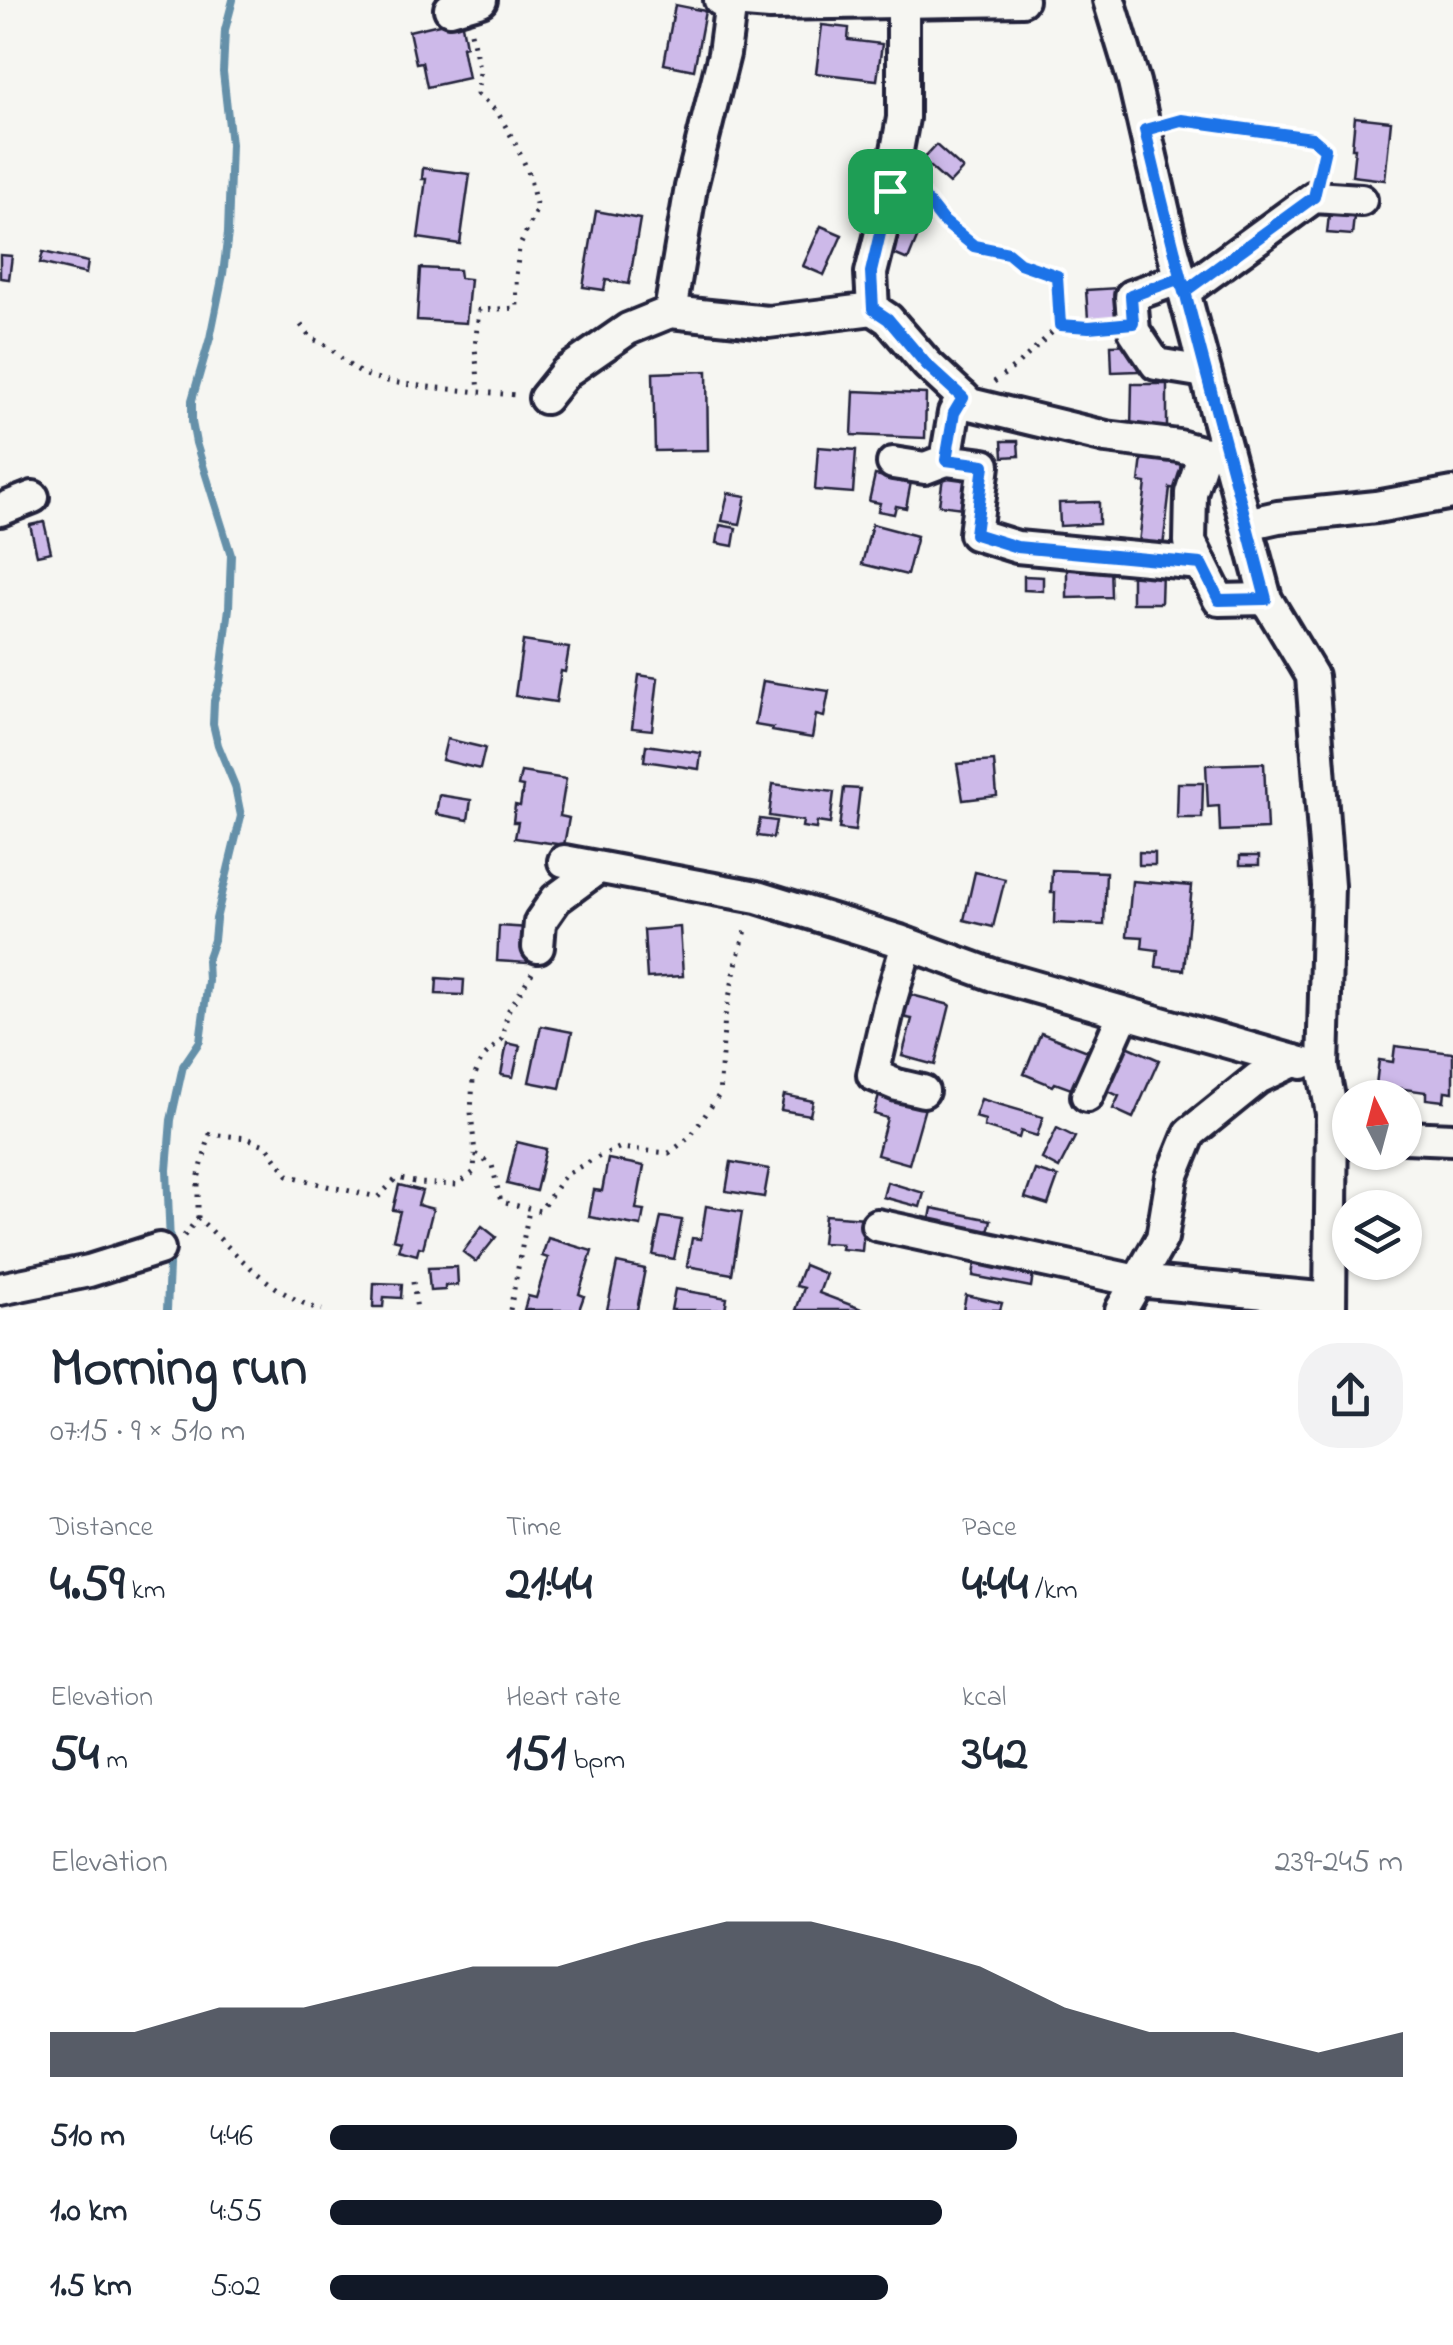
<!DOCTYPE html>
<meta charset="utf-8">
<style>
body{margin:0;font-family:"Indie Flower",sans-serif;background:#f2f2f3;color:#1f2937;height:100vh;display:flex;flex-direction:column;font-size:38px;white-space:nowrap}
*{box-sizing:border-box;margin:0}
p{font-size:32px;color:#747a83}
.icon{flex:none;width:55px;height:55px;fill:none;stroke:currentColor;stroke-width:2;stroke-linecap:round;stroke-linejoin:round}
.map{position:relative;height:1310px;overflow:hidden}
.sheet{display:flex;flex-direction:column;background:#fff;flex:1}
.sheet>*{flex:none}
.needle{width:65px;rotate:354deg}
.controls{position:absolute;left:1332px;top:1080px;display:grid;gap:20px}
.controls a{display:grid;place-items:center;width:90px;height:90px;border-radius:50%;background:#fff;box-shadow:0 2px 8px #0004;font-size:50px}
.pin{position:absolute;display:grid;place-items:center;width:85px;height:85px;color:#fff;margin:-42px;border-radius:20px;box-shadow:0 5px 15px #0006}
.round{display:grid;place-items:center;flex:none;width:105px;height:105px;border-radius:40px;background:#f2f2f3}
.overview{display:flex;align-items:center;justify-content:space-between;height:170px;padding:0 50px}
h1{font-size:55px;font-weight:800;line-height:75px}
.figures{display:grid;grid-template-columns:repeat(3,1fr);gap:15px;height:170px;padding:10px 50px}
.figures div{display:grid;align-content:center}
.figures b{font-size:50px;font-weight:800}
.figures small{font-size:28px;font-weight:400}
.figures p{font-size:28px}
.chart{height:280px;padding:20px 50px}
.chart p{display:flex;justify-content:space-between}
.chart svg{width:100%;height:180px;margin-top:10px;fill:#111827;opacity:.7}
ul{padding:0 50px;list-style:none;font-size:32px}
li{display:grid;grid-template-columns:160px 120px 1fr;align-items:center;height:75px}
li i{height:25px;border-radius:12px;background:#111827}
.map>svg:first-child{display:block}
</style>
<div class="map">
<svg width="1453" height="1310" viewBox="0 0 1453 1310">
<rect width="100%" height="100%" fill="#f6f6f2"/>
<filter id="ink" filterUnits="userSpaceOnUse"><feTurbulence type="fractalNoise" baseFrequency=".01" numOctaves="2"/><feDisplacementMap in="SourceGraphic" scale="20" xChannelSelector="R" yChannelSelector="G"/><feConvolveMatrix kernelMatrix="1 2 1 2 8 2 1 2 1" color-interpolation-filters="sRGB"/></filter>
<g filter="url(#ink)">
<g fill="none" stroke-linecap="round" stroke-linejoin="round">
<path stroke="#6590a9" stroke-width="8" d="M 167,1310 L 170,1244 L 167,1170 L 171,1120 L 183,1066 L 200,1041 L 208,981 L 207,960 L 214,940 L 216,919 L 241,816 L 235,786 L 218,745 L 213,724 L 214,701 L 220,681 L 229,608 L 231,555 L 196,443 L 192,422 L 192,400 L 210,338 L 223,274 L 228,233 L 231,144 L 223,72 L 225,30 L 233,0"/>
</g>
<g fill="#cdb9e9" stroke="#22223b" stroke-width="2.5">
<path d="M 675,5 L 705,11 L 694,70 L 664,64 Z"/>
<path d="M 461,19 L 466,46 L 462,47 L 468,78 L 427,87 L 422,62 L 416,63 L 409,31 Z"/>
<path d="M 822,25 L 849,28 L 848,40 L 882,44 L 877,80 L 816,73 Z"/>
<path d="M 1355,117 L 1391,121 L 1385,180 L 1352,176 L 1355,148 L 1352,148 Z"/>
<path d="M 936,145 L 963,169 L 949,184 L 922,160 Z"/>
<path d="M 423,168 L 470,174 L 460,244 L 418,238 L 426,179 L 422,179 Z"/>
<path d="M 911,202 L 923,206 L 914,222 L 904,216 Z"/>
<path d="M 596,211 L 640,219 L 629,284 L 606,280 L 604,290 L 583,287 Z"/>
<path d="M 1329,215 L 1354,217 L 1352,235 L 1327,233 Z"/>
<path d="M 897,221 L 920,231 L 908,260 L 884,250 Z"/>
<path d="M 821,226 L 842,235 L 824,275 L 803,266 Z"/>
<path d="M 43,252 L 88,262 L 86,274 L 40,263 Z"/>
<path d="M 0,255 L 12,256 L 9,279 L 0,278 Z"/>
<path d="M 420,268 L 459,270 L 460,278 L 470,279 L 466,323 L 417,320 Z"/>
<path d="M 1118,288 L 1120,317 L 1088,319 L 1086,290 Z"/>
<path d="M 1138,344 L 1138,371 L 1112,372 L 1111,345 Z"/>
<path d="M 707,371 L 708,450 L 655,451 L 653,373 Z"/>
<path d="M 1132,384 L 1167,384 L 1167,430 L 1131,430 Z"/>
<path d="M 854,391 L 926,394 L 925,438 L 852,435 Z"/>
<path d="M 1002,441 L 1018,441 L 1019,456 L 1003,457 Z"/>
<path d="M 818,447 L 856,450 L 853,493 L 815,490 Z"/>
<path d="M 1143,449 L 1182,453 L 1178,489 L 1170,488 L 1162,555 L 1138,552 L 1146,483 L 1139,482 Z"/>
<path d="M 944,470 L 976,474 L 971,509 L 939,505 Z"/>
<path d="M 875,475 L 911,482 L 906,508 L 896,506 L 894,514 L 878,511 L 880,503 L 869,501 Z"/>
<path d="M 728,493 L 746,496 L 740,524 L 722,521 Z"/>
<path d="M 1099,502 L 1099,524 L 1060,526 L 1059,503 Z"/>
<path d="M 44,522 L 51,552 L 37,555 L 30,525 Z"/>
<path d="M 872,524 L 917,536 L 907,575 L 862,564 Z"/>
<path d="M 720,525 L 736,528 L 733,546 L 717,543 Z"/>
<path d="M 1067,562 L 1110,562 L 1111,597 L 1067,598 Z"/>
<path d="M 1132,570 L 1162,571 L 1161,603 L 1132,603 Z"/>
<path d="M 1024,576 L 1043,577 L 1043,591 L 1024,590 Z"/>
<path d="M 523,641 L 569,648 L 565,672 L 561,671 L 556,702 L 515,696 Z"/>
<path d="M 639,675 L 658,678 L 652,730 L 632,728 Z"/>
<path d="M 763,681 L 829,691 L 824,717 L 816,715 L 812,738 L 772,731 L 773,728 L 755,725 Z"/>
<path d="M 447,739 L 485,748 L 480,769 L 442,760 Z"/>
<path d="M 646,745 L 701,753 L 699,769 L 644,761 Z"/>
<path d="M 994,761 L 997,796 L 963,800 L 957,764 Z"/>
<path d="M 1264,763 L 1267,829 L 1220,831 L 1219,806 L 1208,807 L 1206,765 Z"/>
<path d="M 521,772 L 566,779 L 560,816 L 569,818 L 564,845 L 515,838 L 518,822 L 513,822 L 515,805 L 520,806 L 523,787 L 518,786 Z"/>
<path d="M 1178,783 L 1203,783 L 1202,818 L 1177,818 Z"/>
<path d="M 773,784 L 834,792 L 830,824 L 817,822 L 816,829 L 802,827 L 803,821 L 769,816 Z"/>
<path d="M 844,788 L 860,789 L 855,831 L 839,829 Z"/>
<path d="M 439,795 L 471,800 L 468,820 L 436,814 Z"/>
<path d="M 760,819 L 776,821 L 773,838 L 757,836 Z"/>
<path d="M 1139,852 L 1155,853 L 1155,865 L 1139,865 Z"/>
<rect x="1240" y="856" width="19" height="9"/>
<path d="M 1052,870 L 1106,872 L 1104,925 L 1054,923 L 1055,893 L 1051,893 Z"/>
<path d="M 975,872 L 1005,879 L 993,927 L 964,920 Z"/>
<path d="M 1132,881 L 1192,886 L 1184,970 L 1156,967 L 1158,950 L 1142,948 L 1143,937 L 1127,936 Z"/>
<path d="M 499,926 L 529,928 L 527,963 L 497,961 Z"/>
<path d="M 680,927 L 683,976 L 647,978 L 644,930 Z"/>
<path d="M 437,978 L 464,980 L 463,995 L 436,994 Z"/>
<path d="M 904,993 L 950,1005 L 935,1065 L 902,1056 L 912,1019 L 897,1016 Z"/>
<path d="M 541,1026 L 572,1032 L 560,1088 L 529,1082 Z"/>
<path d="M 1041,1033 L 1098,1055 L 1082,1093 L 1055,1083 L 1053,1086 L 1024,1074 Z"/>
<path d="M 507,1043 L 520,1046 L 513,1077 L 501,1075 Z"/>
<path d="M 1127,1046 L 1159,1060 L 1133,1118 L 1113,1109 L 1119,1096 L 1106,1090 Z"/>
<path d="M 1395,1046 L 1453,1053 L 1453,1092 L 1445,1091 L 1444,1101 L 1426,1099 L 1426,1092 L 1376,1085 L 1379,1060 L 1393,1062 Z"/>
<path d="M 880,1092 L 926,1104 L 909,1164 L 877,1155 L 887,1118 L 874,1114 Z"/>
<path d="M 784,1095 L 813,1101 L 810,1115 L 781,1110 Z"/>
<path d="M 981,1099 L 1043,1117 L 1037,1136 L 1021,1131 L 1019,1138 L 984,1127 L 985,1120 L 975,1117 Z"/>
<path d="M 1057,1128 L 1075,1137 L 1059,1168 L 1042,1159 Z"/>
<path d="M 517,1142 L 546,1149 L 536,1191 L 507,1184 Z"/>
<path d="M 608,1159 L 644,1166 L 636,1209 L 644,1210 L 641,1226 L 589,1217 L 594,1190 L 602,1191 Z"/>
<path d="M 731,1162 L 769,1169 L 764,1197 L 726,1191 Z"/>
<path d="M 1035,1170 L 1058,1177 L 1048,1205 L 1025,1198 Z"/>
<path d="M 887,1182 L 924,1193 L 920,1207 L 883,1197 Z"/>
<path d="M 399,1185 L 422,1191 L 418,1205 L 433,1209 L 423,1248 L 419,1247 L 417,1255 L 398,1250 L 401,1241 L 393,1239 L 400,1211 L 393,1210 Z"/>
<path d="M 706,1206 L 742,1212 L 732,1274 L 687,1266 L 692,1238 L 701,1239 Z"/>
<path d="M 932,1208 L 991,1220 L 987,1236 L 929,1224 Z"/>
<path d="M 825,1215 L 865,1218 L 862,1251 L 841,1249 L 842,1244 L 822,1243 Z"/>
<path d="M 661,1217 L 682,1220 L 674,1259 L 653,1255 Z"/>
<path d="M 482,1226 L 496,1237 L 476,1262 L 463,1252 Z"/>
<path d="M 548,1238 L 592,1251 L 579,1294 L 584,1296 L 579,1310 L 524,1310 L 528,1296 L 536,1298 L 548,1258 L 542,1256 Z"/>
<path d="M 975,1262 L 1033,1274 L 1031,1287 L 973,1276 Z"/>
<path d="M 617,1263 L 645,1269 L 637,1310 L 607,1310 Z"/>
<path d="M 804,1265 L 826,1274 L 819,1293 L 864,1310 L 796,1310 L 804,1288 L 796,1286 Z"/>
<path d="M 457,1267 L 458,1285 L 445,1286 L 445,1290 L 430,1291 L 428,1268 Z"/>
<path d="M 374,1283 L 402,1284 L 401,1298 L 384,1297 L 383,1307 L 373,1307 Z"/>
<path d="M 675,1289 L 727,1298 L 725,1310 L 671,1310 Z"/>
<path d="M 966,1295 L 1002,1303 L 1000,1310 L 963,1310 Z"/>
</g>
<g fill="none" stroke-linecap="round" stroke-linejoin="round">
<defs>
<g id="minor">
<path d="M 720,0 L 770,4 L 1022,0"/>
<path d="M 1109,0 L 1134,82 L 1171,243 L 1266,599 L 1312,676 L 1328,886 L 1323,1067 L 1332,1113 L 1330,1310"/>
<path d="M 450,9 L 481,0"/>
<path d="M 1181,278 L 1131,296 L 1134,331 L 1156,364 L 1205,372"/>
<path d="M 1184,292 L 1314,197 L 1361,200"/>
<path d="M 873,309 L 888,319 L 927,364 L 970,404 L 1106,437 L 1179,446 L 1204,453 L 1226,450"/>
<path d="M 670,312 L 768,322 L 873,309 L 871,273 L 884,221 L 903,118 L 903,2"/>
<path d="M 963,397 L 954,413 L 946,460 L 984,465 L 975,534 L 1017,547 L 1201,564"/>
<path d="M 545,398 L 566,372 L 628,329 L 670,312 L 691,187 L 724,54 L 731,1"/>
<path d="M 1204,453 L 1191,493 L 1190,542 L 1219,600 L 1266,599"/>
<path d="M 893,463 L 925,468 L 946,460"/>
<path d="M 0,510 L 33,497"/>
<path d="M 1247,524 L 1278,517 L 1376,507 L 1453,493"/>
<path d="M 564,861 L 757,897 L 900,941 L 993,975 L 1294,1061"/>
<path d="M 907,944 L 889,1006 L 873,1075 L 897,1085 L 923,1091"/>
<path d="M 538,947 L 540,922 L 556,899 L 598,868"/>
<path d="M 1087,1096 L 1124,1013"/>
<path d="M 1405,1137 L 1453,1139"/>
<path d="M 877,1225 L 1137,1281 L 1330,1299"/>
<path d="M 0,1289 L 89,1271 L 159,1249"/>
<path d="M 1121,1310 L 1162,1238 L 1172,1177 L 1190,1133 L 1258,1078 L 1294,1061 L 1302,1063"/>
</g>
</defs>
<use href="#minor" stroke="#22223b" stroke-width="38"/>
<g stroke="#22223b" stroke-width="5" stroke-dasharray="2.5 8" stroke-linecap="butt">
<path d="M 471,32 L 480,72 L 477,94 L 498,113 L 514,141 L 528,171 L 537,208 L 519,248 L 516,277 L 517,308 L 479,310 L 475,347 L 479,392 L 517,395"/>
<path d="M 1173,123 C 1186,119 1301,133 1313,139 C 1318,141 1321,146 1325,149 L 1321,169"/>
<path d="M 916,195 L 923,196 L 943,220 L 975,246 L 1008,253 L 1020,263 L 1057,276 L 1060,325"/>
<path d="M 301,325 L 311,339 C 330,343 340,360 356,370 C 381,386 448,388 479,392"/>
<path d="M 994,382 L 1018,364 L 1060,325 L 1089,327 L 1107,326"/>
<path d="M 532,973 L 508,1011 L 502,1039 L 481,1060 L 473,1080 L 471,1112 L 475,1154 L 492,1165 L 501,1202 L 540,1211 L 565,1175 L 594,1159 L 619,1148 L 669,1153 L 690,1137 L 719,1095 L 725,1016 L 738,956 L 748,924"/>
<path d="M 198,1218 L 198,1179 L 210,1134 L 247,1138 L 267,1146 L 288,1175 L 327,1186 L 378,1197 L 397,1178 L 419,1183 L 457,1185 L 474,1172 L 475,1154"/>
<path d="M 184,1236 L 198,1218 C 235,1252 272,1296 322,1310"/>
<path d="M 413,1282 L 417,1310"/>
<path d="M 510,1310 L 529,1210"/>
</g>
<use href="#minor" stroke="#f6f6f2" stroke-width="30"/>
</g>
</g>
<g fill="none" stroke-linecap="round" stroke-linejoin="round" filter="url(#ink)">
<defs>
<path id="route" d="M 890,191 L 871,272 L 873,309 L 888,319 L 926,364 L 963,398 L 954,413 L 946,460 L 984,465 L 975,534 L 1017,547 L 1201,564 L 1219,600 L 1266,599 C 1226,442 1181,287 1145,130 L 1181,120 L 1312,138 L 1325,149 L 1314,197 L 1184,292 L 1180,278 L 1131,296 L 1133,323 L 1089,327 L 1060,325 L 1057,276 L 1020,263 L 1008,253 L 974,246 L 942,220 L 923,196 L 890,191"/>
</defs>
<use href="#route" stroke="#fff" stroke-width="20"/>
<use href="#route" stroke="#1a73e8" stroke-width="12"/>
</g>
</svg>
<div class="controls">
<a><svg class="needle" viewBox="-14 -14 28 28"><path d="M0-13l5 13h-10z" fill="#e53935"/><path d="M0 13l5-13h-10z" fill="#747a83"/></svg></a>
<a><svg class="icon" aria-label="layers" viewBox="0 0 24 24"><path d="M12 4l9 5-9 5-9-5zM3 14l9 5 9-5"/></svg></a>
</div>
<div class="pin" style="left:890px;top:191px;background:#1e9e55"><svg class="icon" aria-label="arrive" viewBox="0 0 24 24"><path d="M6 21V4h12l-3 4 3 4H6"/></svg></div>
</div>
<section class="sheet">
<div class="overview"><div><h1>Morning run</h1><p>07:15 · 9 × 510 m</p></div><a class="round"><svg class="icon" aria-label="share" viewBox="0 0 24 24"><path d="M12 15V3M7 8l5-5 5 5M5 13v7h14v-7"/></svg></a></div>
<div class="figures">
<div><p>Distance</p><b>4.59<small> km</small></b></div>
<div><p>Time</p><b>21:44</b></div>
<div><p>Pace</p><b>4:44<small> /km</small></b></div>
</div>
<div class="figures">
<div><p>Elevation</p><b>54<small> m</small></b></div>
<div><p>Heart rate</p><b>151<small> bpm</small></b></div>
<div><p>kcal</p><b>342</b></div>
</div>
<div class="chart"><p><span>Elevation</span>239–245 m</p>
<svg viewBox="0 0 160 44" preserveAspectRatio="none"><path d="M0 44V33L10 33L20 27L30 27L40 22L50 17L60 17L70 11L80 6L90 6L100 11L110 17L120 27L130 33L140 33L150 38L160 33V44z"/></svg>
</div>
<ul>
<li><b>510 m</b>4:46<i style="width:64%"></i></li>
<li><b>1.0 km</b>4:55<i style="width:57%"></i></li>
<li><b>1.5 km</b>5:02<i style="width:52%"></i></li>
</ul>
</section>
